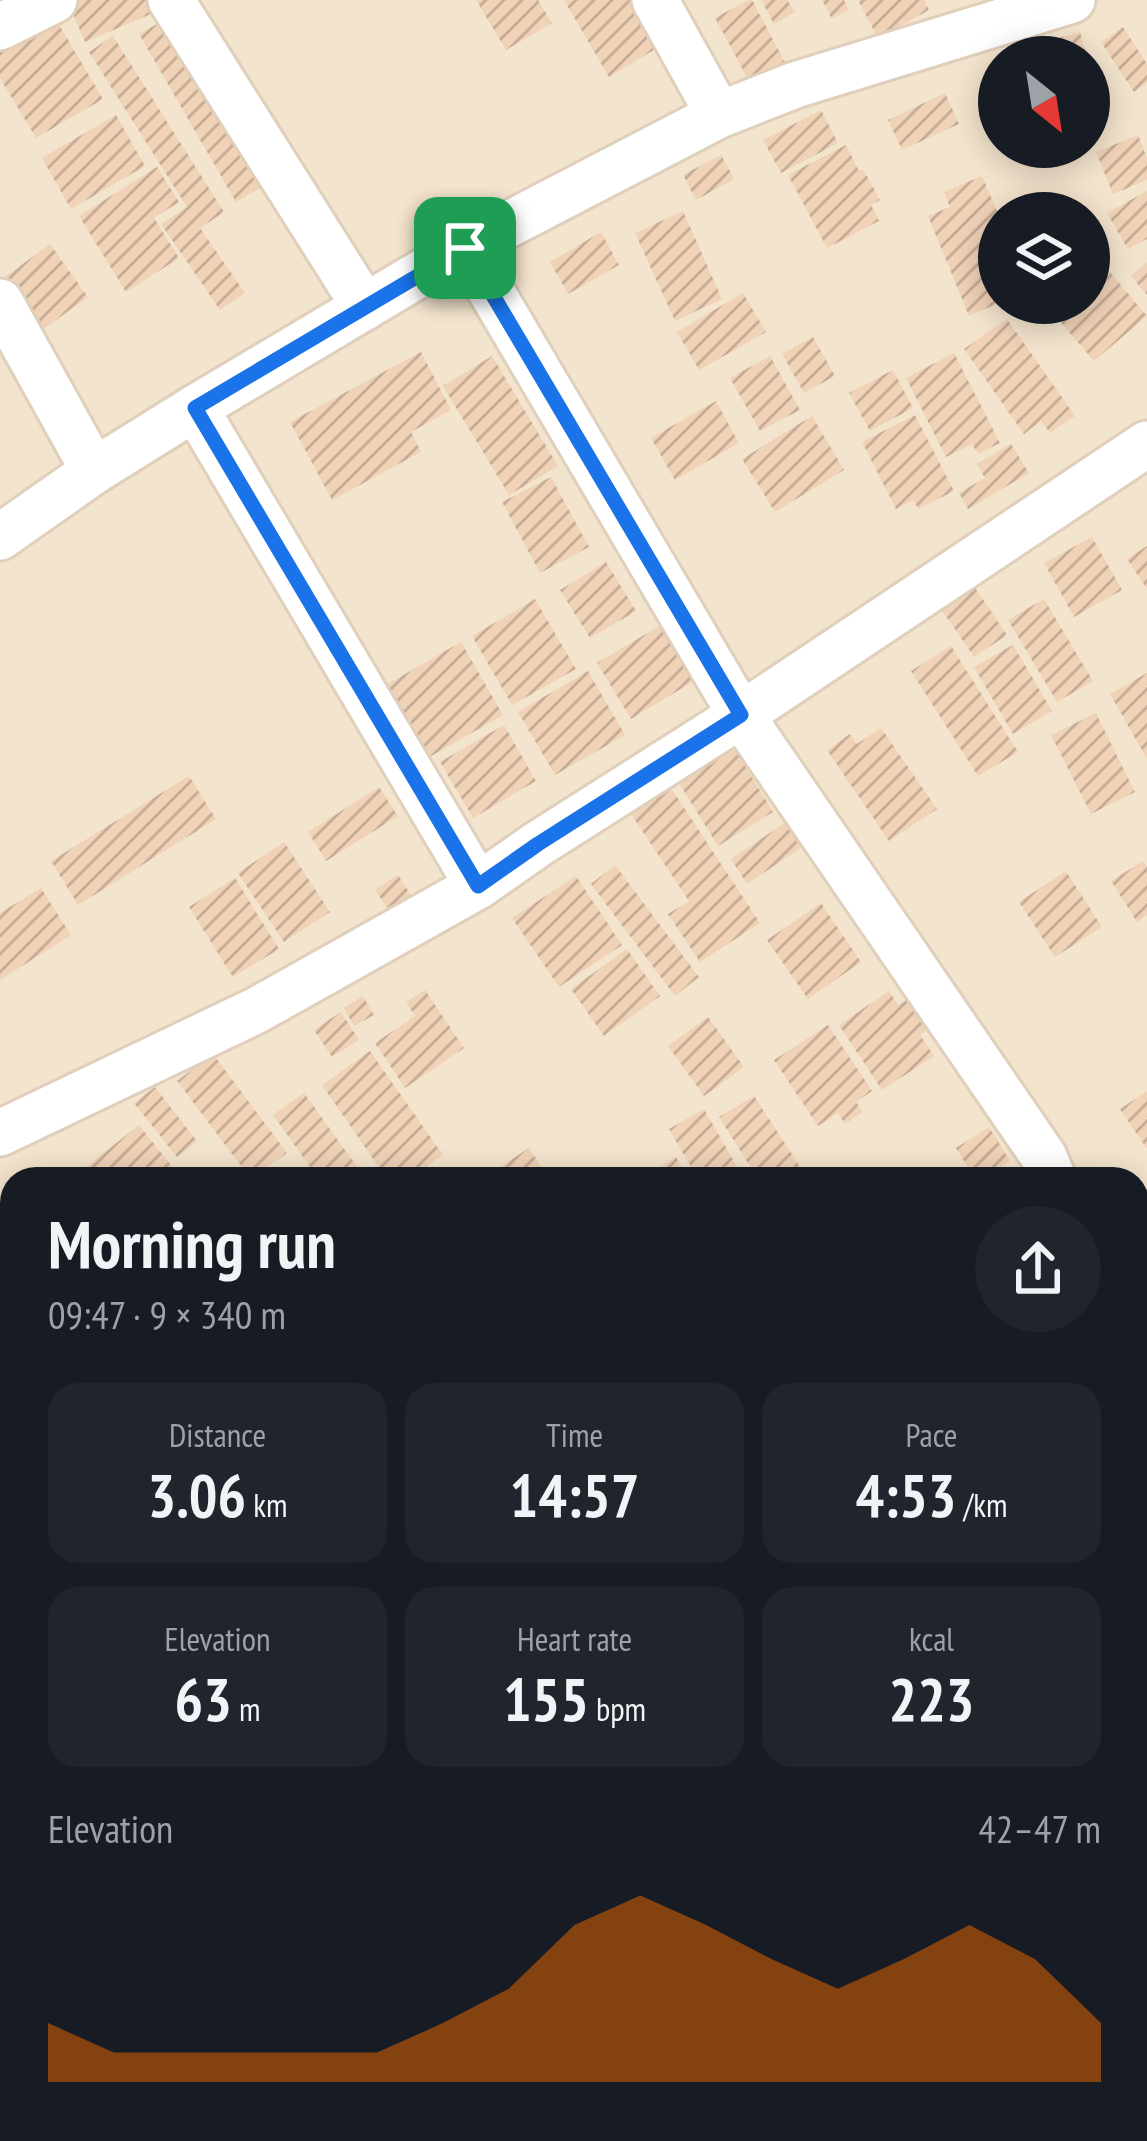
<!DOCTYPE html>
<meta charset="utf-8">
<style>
body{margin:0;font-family:"PT Sans Narrow",sans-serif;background:#20242c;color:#f1f3f6;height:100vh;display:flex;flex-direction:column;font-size:45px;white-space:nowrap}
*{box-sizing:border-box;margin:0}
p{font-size:39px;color:#9ea1a6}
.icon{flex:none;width:66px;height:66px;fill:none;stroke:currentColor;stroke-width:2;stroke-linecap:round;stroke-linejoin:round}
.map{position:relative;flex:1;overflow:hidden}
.side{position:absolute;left:0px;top:1167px;width:1149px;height:975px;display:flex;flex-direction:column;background:#171b24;border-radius:36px 36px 0 0;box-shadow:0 6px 30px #0003}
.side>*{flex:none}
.needle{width:78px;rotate:150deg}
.buttons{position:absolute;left:978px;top:36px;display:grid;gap:24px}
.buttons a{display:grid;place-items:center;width:132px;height:132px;border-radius:50%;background:#171b24;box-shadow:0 6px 30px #0003;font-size:60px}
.pin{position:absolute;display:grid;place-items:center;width:102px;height:102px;color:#fff;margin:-51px;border-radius:24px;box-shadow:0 6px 18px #0006}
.round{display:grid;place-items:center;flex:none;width:126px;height:126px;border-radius:63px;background:#20242c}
.overview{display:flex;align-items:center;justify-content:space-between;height:204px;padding:0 48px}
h1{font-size:66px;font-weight:700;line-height:90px}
.stats{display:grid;grid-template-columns:repeat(3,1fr);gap:18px;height:204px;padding:12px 48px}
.stats div{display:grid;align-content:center;border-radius:30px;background:#20242c;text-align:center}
.stats b{font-size:60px;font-weight:700}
.stats small{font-size:33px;font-weight:400}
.stats p{font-size:33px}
.chart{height:336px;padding:24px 48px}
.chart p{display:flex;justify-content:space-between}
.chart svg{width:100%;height:216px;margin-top:12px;fill:#b45309;opacity:.7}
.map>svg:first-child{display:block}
</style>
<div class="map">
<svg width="1147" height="2141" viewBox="0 0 1147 2141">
<defs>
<pattern id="building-hatch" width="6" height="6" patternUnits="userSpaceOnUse" patternTransform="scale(3)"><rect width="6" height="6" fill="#f0d2b7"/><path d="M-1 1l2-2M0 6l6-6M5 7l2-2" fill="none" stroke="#c7ad97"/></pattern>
</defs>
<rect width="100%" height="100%" fill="#fbf2df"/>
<path fill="#f3e4cd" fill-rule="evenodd" d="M 0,0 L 1147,0 L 1147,2141 L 0,2141 ZM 999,57 L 1089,57 L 1089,147 L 999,147 ZM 999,213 L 1089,213 L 1089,303 L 999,303 ZM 12,1179 L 1137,1179 L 1137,2130 L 12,2130 Z"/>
<g fill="url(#building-hatch)">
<path d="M 67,0 L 154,0 L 158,11 L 85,42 Z"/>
<path d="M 476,0 L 538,0 L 552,23 L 506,50 Z"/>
<path d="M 564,0 L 643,0 L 667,42 L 609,77 Z"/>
<path d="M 748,0 L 752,0 L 787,66 L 751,85 L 715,18 Z"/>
<path d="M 761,0 L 787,0 L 795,12 L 774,24 Z"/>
<path d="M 822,0 L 844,0 L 849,10 L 832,19 Z"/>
<path d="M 858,0 L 924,0 L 929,10 L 878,38 Z"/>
<path d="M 51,11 L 103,99 L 36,138 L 0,78 L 0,42 Z"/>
<path d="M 166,19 L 262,187 L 236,202 L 139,34 Z"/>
<path d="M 1123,27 L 1147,64 L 1147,83 L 1134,92 L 1101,42 Z"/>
<path d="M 1080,32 L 1087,57 L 1040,57 L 1036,44 Z"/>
<path d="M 113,36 L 224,212 L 200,228 L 245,293 L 220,310 L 161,224 L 187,207 L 89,52 Z"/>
<path d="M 1089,68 L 1102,111 L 1089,114 Z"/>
<path d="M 945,93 L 959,124 L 902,150 L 888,120 Z"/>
<path d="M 821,110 L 838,143 L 781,173 L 763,140 Z"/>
<path d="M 116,115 L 145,166 L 71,209 L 42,158 Z"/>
<path d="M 1138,135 L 1147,158 L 1147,180 L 1113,194 L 1096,152 Z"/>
<path d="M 846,145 L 859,171 L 863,169 L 880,200 L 871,205 L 879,221 L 827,248 L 788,175 Z"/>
<path d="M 721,155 L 734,179 L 696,200 L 683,175 Z"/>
<path d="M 157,167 L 179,202 L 154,218 L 179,258 L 126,292 L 79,216 Z"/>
<path d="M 982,176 L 999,216 L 999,303 L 969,316 L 928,216 L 950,207 L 944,192 Z"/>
<path d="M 1147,191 L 1147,239 L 1128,249 L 1107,213 Z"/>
<path d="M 683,211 L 722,299 L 675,321 L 635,233 Z"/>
<path d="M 601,232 L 619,265 L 568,294 L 550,262 Z"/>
<path d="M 50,244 L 88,297 L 42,330 L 5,277 Z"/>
<path d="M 1147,262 L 1147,295 L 1131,276 Z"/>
<path d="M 1110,272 L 1147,316 L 1094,361 L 1057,318 L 1074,303 L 1089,303 L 1089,290 Z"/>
<path d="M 743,293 L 766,332 L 699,370 L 677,332 Z"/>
<path d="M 1007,319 L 1075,416 L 1050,433 L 1041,421 L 1024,434 L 964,349 Z"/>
<path d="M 813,337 L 835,376 L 804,393 L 782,354 Z"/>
<path d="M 421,352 L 451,410 L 411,432 L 421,452 L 332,500 L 290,422 Z"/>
<path d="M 954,353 L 1000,443 L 978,454 L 972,444 L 946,457 L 906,378 Z"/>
<path d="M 492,356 L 558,466 L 509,495 L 443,386 Z"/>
<path d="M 770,356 L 800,410 L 760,431 L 730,378 Z"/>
<path d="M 893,370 L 913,408 L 870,431 L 849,393 Z"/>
<path d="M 716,401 L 739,443 L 675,480 L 651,438 Z"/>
<path d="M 915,415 L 954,491 L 918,509 L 914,500 L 896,509 L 862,442 Z"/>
<path d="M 812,416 L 844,470 L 775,512 L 742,459 Z"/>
<path d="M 1011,444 L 1029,473 L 968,509 L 959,493 L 985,478 L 977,464 Z"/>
<path d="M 551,477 L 589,547 L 540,573 L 502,502 Z"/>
<path d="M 1092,537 L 1122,590 L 1074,617 L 1044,563 Z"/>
<path d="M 1147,546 L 1147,589 L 1127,559 Z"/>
<path d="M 606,562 L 636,611 L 590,638 L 560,590 Z"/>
<path d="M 963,570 L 1007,635 L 974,657 L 930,593 Z"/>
<path d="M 535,599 L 576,669 L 512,705 L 472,636 Z"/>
<path d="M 1044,599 L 1093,681 L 1057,702 L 1008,620 Z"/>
<path d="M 666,622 L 699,678 L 631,719 L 597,663 Z"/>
<path d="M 461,642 L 503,715 L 419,763 L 377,690 Z"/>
<path d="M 1013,645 L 1052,711 L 1013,734 L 974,667 Z"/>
<path d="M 951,646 L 1018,752 L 978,776 L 911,671 Z"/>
<path d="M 588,671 L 625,735 L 555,775 L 518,712 Z"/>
<path d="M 1147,673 L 1147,759 L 1110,694 Z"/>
<path d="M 1096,713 L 1135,792 L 1091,814 L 1051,735 Z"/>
<path d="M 504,725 L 536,781 L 473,818 L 440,762 Z"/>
<path d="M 881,728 L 937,809 L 889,841 L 827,750 L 850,734 L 857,744 Z"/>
<path d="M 733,746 L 773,812 L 718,846 L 677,780 Z"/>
<path d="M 189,776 L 216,819 L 78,905 L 51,861 Z"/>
<path d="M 379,787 L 398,816 L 326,861 L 308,832 Z"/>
<path d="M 671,788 L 760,923 L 700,962 L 668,914 L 689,901 L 631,814 Z"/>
<path d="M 786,822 L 802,847 L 747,884 L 731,859 Z"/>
<path d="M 284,842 L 330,912 L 284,942 L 238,873 Z"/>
<path d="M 1143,861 L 1147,867 L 1147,915 L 1137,922 L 1111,881 Z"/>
<path d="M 615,865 L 699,977 L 675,996 L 591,884 Z"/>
<path d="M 1066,871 L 1102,927 L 1055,957 L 1019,902 Z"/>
<path d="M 398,875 L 412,897 L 390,912 L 375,890 Z"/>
<path d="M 576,876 L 622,945 L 559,987 L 512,918 Z"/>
<path d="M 235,878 L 279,949 L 233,977 L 189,907 Z"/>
<path d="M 41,888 L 71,935 L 0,980 L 0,913 Z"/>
<path d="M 821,903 L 861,962 L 808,999 L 767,940 Z"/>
<path d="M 627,949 L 660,996 L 604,1036 L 571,989 Z"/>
<path d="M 425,990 L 464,1048 L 405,1088 L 375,1043 L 415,1016 L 406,1002 Z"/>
<path d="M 889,991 L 898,1005 L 908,999 L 929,1029 L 920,1035 L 934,1056 L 882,1090 L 839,1025 Z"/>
<path d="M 363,996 L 374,1015 L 354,1026 L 344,1008 Z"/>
<path d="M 341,1012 L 359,1040 L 332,1057 L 314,1030 Z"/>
<path d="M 708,1017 L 744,1067 L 704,1096 L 668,1046 Z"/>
<path d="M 828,1025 L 872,1091 L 856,1102 L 863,1112 L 845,1124 L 838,1113 L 818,1126 L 774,1060 Z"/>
<path d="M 370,1051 L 443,1155 L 409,1179 L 387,1179 L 322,1085 Z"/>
<path d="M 213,1054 L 287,1153 L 251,1179 L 177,1081 Z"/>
<path d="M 155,1087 L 197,1141 L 177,1157 L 134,1103 Z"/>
<path d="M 1147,1091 L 1147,1149 L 1120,1109 Z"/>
<path d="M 304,1093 L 366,1179 L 319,1179 L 311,1168 L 273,1115 Z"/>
<path d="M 754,1096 L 801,1168 L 790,1175 L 792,1179 L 758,1179 L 719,1117 Z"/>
<path d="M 704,1109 L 744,1179 L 698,1179 L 669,1129 Z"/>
<path d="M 139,1125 L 182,1179 L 88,1179 L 81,1171 Z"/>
<path d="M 989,1127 L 1010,1161 L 981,1179 L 975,1179 L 956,1148 Z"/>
<path d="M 529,1148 L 549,1179 L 482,1179 Z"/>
<path d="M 676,1157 L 688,1179 L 639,1179 Z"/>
<path d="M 12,1209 L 12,1263 L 0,1246 L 0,1217 Z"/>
<path d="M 1147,1458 L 1147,1520 L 1137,1525 L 1137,1463 Z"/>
<path d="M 12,1471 L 12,1525 L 0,1532 L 0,1478 Z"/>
<path d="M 12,1533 L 12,1593 L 0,1601 L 0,1541 Z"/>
<path d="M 1147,1545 L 1147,1610 L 1137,1615 L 1137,1551 Z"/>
<path d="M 12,1759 L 12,1858 L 0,1836 L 0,1766 Z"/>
<path d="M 1137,1880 L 1147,1907 L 1147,1913 L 1137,1916 Z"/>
<path d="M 0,1910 L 12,1925 L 12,1940 L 0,1949 Z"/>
<path d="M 60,2130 L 106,2130 L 109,2141 L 34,2141 L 33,2137 Z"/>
<path d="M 223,2130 L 257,2130 L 262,2141 L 228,2141 Z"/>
<path d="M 282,2130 L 338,2130 L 343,2141 L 287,2141 Z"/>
<path d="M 386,2130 L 447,2130 L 452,2141 L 391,2141 Z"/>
<path d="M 950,2130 L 1015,2130 L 1018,2141 L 954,2141 Z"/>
<path d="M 1066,2130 L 1125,2130 L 1128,2141 L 1069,2141 Z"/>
</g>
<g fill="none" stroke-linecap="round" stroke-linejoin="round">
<defs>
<g id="minor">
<path d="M 171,0 L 365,307"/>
<path d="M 655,0 L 719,115"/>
<path d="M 0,27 L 54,0"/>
<path d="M 465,247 L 741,715 L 1044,1157 L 1053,1179"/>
<path d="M 0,302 L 94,471"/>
<path d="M 195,408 L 478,886"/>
<path d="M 0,537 L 94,471 L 195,408 L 465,247 L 719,115 L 795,85 L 1072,0"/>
<path d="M 0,1133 L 257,1010 L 478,886 L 538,844 L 741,715 L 1147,444"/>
<path d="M 1137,1296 L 1147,1310"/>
<path d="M 1137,1659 L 1147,1653"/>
<path d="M 0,1690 L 12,1682"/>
<path d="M 1137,2015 L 1147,2013"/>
<path d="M 0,2074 L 7,2086 L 12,2087"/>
<path d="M 714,2141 L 738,2130"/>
</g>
</defs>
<use href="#minor" stroke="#dfcfbb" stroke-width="51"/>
<use href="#minor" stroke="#fff" stroke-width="45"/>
</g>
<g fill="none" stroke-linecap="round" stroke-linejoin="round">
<defs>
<path id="route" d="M 465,248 L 741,715 L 538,844 L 478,886 L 195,408 Z"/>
</defs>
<use href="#route" stroke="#fff" stroke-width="24"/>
<use href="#route" stroke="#1a73e8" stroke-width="15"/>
</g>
</svg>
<div class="buttons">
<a><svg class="needle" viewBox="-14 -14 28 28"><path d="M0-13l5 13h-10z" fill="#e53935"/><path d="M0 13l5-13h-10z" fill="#9ea1a6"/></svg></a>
<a><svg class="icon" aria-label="layers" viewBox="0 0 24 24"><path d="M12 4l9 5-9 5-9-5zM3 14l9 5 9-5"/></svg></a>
</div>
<div class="pin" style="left:465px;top:248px;background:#1e9e55"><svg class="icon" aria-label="arrive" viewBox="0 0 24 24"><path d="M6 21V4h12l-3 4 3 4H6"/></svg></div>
<section class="side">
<div class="overview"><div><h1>Morning run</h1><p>09:47 · 9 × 340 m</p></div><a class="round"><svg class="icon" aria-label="share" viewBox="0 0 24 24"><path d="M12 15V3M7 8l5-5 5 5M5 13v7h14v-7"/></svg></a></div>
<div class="stats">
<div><p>Distance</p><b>3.06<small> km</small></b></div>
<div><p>Time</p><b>14:57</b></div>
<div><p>Pace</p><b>4:53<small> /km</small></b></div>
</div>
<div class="stats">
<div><p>Elevation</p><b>63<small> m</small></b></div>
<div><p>Heart rate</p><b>155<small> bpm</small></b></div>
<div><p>kcal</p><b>223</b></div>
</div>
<div class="chart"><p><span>Elevation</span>42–47 m</p>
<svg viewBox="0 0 160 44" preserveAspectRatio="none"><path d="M0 44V32L10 38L20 38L30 38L40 38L50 38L60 32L70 25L80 12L90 6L100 12L110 19L120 25L130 19L140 12L150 19L160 32V44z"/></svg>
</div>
</section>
</div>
